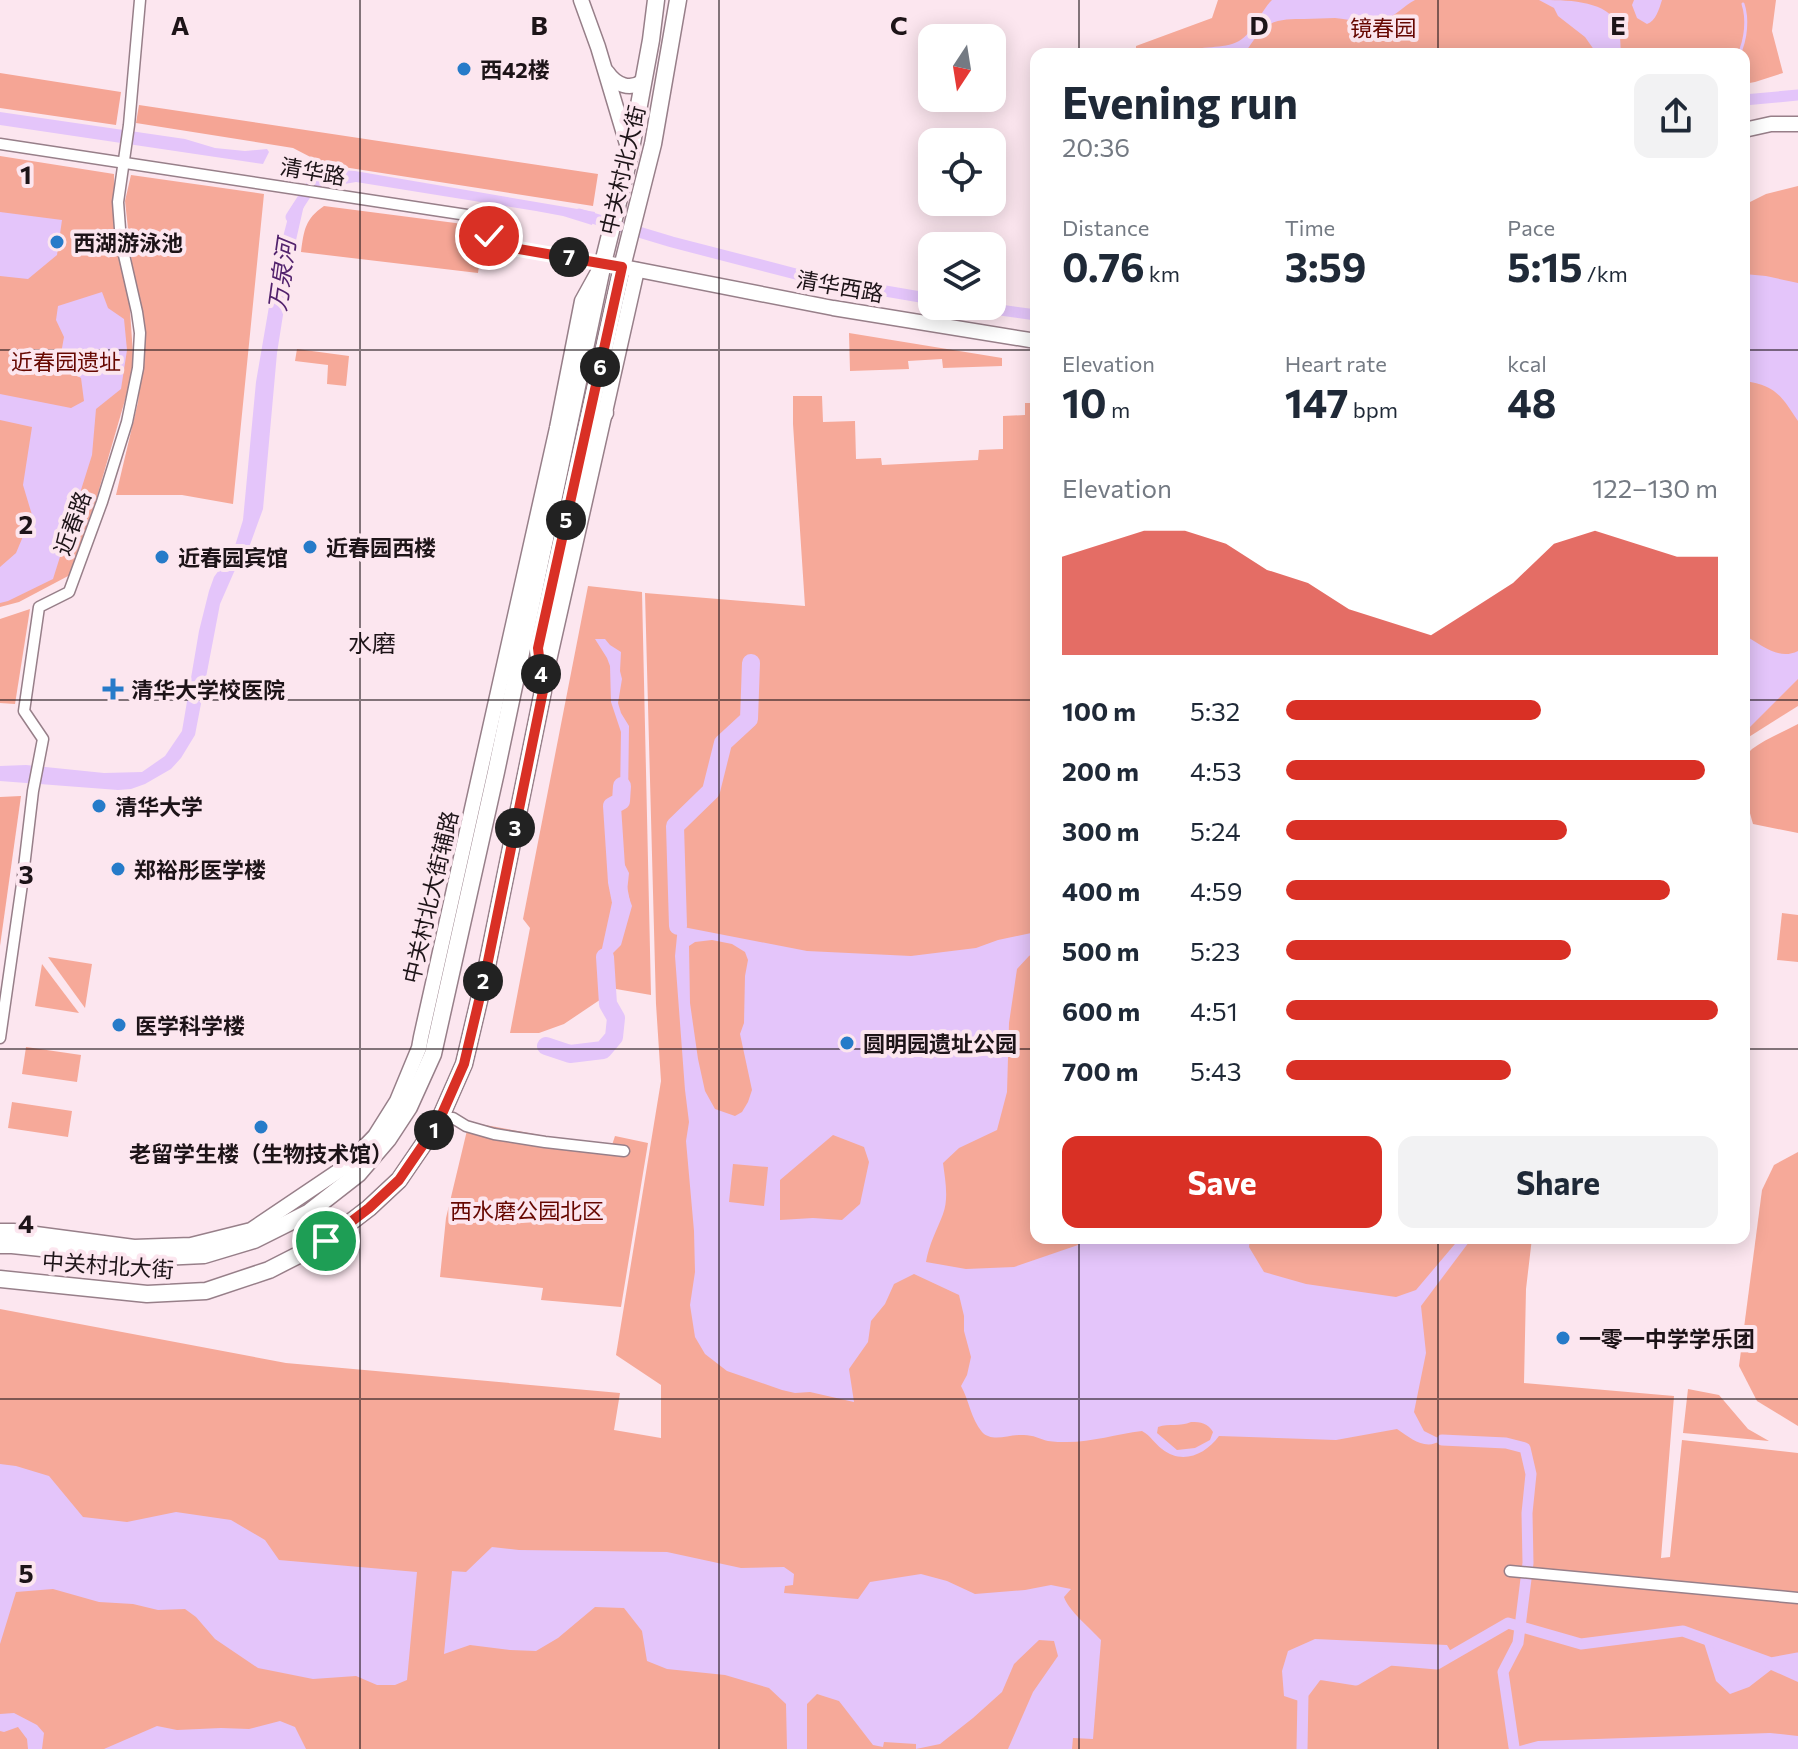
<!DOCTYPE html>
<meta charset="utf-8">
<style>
body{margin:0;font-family:Commissioner,"Noto Sans SC",sans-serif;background:#f2f2f3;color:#1f2937;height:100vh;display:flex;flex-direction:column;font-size:30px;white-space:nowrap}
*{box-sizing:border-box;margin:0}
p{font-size:26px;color:#747a83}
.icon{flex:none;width:44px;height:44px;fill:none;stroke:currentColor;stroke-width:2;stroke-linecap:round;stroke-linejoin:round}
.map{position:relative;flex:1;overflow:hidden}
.side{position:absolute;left:1030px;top:48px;width:720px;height:1196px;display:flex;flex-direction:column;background:#fff;border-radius:16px;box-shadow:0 4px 20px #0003}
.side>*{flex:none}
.needle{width:52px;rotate:192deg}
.controls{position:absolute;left:918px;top:24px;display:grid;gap:16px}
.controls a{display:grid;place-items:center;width:88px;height:88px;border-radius:16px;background:#fff;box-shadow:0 4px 20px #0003;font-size:40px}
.pin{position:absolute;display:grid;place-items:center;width:68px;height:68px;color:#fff;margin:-34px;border:4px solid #fff;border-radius:50%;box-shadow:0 2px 8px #0007}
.km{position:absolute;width:40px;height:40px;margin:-20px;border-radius:50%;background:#222;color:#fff;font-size:22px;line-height:40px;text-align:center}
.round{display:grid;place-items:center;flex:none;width:84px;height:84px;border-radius:16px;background:#f2f2f3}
.summary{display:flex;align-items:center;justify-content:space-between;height:136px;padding:0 32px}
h1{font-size:44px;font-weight:700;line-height:60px}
.figures{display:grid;grid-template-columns:repeat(3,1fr);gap:12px;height:136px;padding:8px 32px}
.figures div{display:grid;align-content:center}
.figures b{font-size:40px;font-weight:700}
.figures small{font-size:22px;font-weight:400}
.figures p{font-size:22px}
.chart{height:224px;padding:16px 32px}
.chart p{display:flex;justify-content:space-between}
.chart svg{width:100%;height:144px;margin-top:8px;fill:#d93025;opacity:.7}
.button{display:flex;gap:16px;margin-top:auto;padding:16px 32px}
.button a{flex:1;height:92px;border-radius:16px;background:#d93025;color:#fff;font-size:32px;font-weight:700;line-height:92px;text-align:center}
.button a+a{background:#f2f2f3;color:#1f2937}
ul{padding:0 32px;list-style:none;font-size:26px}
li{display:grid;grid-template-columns:128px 96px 1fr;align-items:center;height:60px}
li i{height:20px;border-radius:10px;background:#d93025}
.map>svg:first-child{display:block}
</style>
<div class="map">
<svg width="1798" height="1749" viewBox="0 0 1798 1749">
<rect width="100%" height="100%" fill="#fce6ef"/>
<g fill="#f6a999">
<path d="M 1218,0 L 1776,0 L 1772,31 L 1783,73 L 1755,82 L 1744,84 L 1744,54 L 1136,54 L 1136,46 L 1212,18 Z"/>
<path d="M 0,156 L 114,174 L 115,224 L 129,296 L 134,369 L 96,500 L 70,575 L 19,602 L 0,607 Z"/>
<path d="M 131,175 L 264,194 L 233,504 L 182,495 L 116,495 L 138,402 L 145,332 L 132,265 L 125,201 Z"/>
<path d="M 1798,186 L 1798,706 L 1744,740 L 1744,205 L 1766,194 Z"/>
<path d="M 849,333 L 1002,358 L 1002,366 L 943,368 L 942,359 L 908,361 L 909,369 L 850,371 Z"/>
<path d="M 297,349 L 349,356 L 346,386 L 327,384 L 328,365 L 295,361 Z"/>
<path d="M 793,396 L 822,396 L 823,422 L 855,421 L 856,459 L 881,458 L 882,465 L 978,460 L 979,450 L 1003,449 L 1003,416 L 1025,415 L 1025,403 L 1036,403 L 1036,1238 L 1532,1238 L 1526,1289 L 1524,1383 L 1674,1396 L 1661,1558 L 1670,1557 L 1682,1440 L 1798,1453 L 1798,1749 L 0,1749 L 0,1309 L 286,1363 L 620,1393 L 614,1430 L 661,1438 L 661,1385 L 616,1355 L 661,1081 L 656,1004 L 645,593 L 805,606 L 793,424 Z"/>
<path d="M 588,586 L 642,592 L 651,995 L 616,989 L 564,1024 L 539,1033 L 510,1033 L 530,928 L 523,919 Z"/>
<path d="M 30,609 L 15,704 L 0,703 L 0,619 Z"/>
<path d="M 1782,913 L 1798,915 L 1798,962 L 1777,960 Z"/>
<path d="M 48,957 L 92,964 L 85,1008 Z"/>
<path d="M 42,964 L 79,1013 L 35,1006 Z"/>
<path d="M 26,1047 L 81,1055 L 77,1082 L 22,1074 Z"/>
<path d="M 12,1102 L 72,1111 L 68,1137 L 8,1128 Z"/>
<path d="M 469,1122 L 611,1148 L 615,1136 L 648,1143 L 621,1307 L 541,1300 L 543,1288 L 440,1277 L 446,1218 Z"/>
<path d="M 1798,1152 L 1798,1426 L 1757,1401 L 1739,1366 L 1762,1190 L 1774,1165 Z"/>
<path d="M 1688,1389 L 1719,1395 L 1748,1429 L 1769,1441 L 1683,1433 Z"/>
</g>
<g fill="#f5a595">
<path d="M 0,73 L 121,92 L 116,125 L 0,108 Z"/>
<path d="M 139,105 L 598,174 L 593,206 L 324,164 L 293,148 L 136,123 Z"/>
<path d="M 324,206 L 463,224 L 478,234 L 481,252 L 478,273 L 301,252 C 304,230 305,219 324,206 Z"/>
<path d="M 1798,724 L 1798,833 L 1753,824 C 1748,805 1734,764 1752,749 C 1765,739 1783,732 1798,724 Z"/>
<path d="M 21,796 L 0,946 L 0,797 Z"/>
</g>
<g fill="#e4c5fa" fill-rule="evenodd">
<path d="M 1272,0 L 1415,0 C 1404,5 1397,16 1384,19 C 1367,24 1352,20 1335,18 C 1324,18 1314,19 1304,19 C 1292,19 1278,19 1268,25 C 1258,31 1251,45 1244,54 L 1182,54 C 1201,44 1223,50 1239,41 C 1254,32 1260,12 1272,0 Z"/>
<path d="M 1539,0 C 1566,0 1602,0 1616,21 C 1621,31 1620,43 1621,54 L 1597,54 L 1585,37 L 1558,16 L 1554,8 Z"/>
<path d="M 1634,0 L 1662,0 C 1659,9 1656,21 1647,24 L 1637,18 L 1632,5 Z"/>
<path d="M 0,112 L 185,139 L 215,148 L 245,151 L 267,149 L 269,152 L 263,164 L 0,125 Z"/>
<path d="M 325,169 L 355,171 L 595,212 L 592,225 L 563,216 L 536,211 L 356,182 L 333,186 L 311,183 L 310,177 Z"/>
<path d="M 294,203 L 304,205 L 292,258 L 277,353 L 263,509 L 248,550 L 234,572 L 220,604 L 195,735 L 181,758 L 171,769 L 145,784 L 131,789 L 118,790 L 0,781 L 0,766 L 26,765 L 104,773 L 142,772 L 165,756 L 182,731 L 199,631 L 209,591 L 214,577 L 234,549 L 243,520 L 256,382 L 277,260 L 290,210 Z"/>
<path d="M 0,212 L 62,220 L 57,255 L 28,279 L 0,276 Z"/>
<path d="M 1744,274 L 1766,276 L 1798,283 L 1798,421 C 1781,396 1776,385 1744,381 Z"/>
<path d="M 102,292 L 108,308 L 124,319 L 127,350 L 121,389 L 96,409 L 92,455 L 53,579 L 8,601 L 0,603 L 0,567 L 16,553 L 32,515 L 23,485 L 32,427 L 0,420 L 0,394 L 71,408 L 84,401 L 81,378 L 63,368 L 60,359 L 64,337 L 56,320 L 58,306 Z"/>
<path d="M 1744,635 C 1761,644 1778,661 1798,651 L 1798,679 L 1744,733 Z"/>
<path d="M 595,639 L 605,639 L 610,645 L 621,652 L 620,671 L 622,679 L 618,703 L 621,713 L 629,726 L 628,800 L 619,812 L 618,845 L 623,853 L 623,861 L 629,873 L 627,892 L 632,906 L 621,945 L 612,954 L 609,978 L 604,980 L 604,960 L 601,953 L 618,875 L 612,863 L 613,803 L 620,797 L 621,732 L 611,702 L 610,666 L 607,658 Z"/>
<path d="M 678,926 L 807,951 L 911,956 L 976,948 L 998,940 L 1036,932 L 1036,952 L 1029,956 L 1017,969 L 1009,1023 L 1007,1092 L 997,1130 L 959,1148 L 943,1163 C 945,1179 949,1198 943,1214 C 937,1230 929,1244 926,1262 L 966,1269 L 1014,1267 L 1078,1245 L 1079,1238 L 1250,1238 L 1249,1247 L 1264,1272 L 1306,1284 L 1396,1297 L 1416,1290 L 1460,1238 L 1472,1238 L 1421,1306 L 1426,1353 L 1414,1412 L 1424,1431 L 1442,1440 C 1425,1451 1412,1439 1397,1429 L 1336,1440 L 1219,1436 C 1205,1455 1182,1465 1162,1449 C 1154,1443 1151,1436 1142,1431 C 1117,1434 1092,1442 1067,1442 C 1061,1442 1054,1442 1048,1441 C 1040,1439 1033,1435 1024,1435 C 1010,1434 992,1443 982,1432 C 971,1419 969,1400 961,1386 L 967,1375 L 971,1357 L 964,1331 L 964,1316 L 959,1295 L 914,1274 L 894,1284 L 885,1304 L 871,1321 L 868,1342 L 849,1369 L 854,1402 L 810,1392 L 795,1393 L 782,1390 L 727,1371 L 705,1354 L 695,1337 L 690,1305 L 695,1272 L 694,1231 L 686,1141 L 689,1122 L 685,1090 L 675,956 ZM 712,940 L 732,944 L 745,952 L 748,960 L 745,976 L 744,1023 L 740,1034 L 752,1090 L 748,1102 L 742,1112 L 735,1116 L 715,1109 L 705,1091 L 698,1059 L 690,1003 L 689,946 L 695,942 ZM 833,1135 L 864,1147 L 869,1162 L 860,1204 L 842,1220 L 813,1218 L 780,1220 L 780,1180 ZM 733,1164 L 768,1167 L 764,1206 L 729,1202 ZM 1191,1422 C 1201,1422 1208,1423 1213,1432 L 1210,1440 L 1195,1448 L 1177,1450 L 1157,1433 L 1158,1427 C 1169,1423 1180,1427 1191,1422 Z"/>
<path d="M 0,1464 L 16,1466 L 49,1476 L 83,1517 L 127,1522 L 176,1512 L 231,1520 L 265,1540 L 279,1560 L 417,1572 L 407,1680 L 395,1685 L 377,1685 L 356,1676 L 313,1679 L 258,1668 L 215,1639 L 196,1617 L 185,1609 L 158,1610 L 133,1604 L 99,1602 L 53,1589 L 16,1592 L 0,1644 Z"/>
<path d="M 492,1547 L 519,1550 L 667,1552 L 741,1568 L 784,1567 L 794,1574 L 793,1585 L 785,1586 L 784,1593 L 858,1599 L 870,1582 L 921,1574 L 947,1581 L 975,1594 L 1025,1590 L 1051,1585 L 1071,1589 L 1064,1597 C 1068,1610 1090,1628 1101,1640 L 1093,1739 L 1073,1738 L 1072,1749 L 1008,1749 L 1033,1692 L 1058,1656 L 1054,1641 L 1039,1640 L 1014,1664 L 1002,1692 L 973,1718 L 940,1744 L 916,1749 L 916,1744 L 884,1742 L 883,1747 L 873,1745 L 839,1701 L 817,1694 L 807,1704 L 807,1749 L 787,1749 L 786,1704 L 769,1688 L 725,1675 L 667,1669 L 647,1661 L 642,1631 L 624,1608 L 595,1607 L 558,1638 L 536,1651 L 510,1650 L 470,1645 L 444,1654 L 452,1571 L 466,1572 Z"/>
<path d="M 1315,1639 L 1447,1645 L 1453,1655 L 1437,1664 L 1390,1660 L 1356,1680 L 1318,1674 L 1303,1694 L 1302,1702 L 1284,1696 L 1282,1671 L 1288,1651 Z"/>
<path d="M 1706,1639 L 1771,1663 L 1798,1658 L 1798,1682 L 1771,1670 L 1749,1687 L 1730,1694 L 1716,1681 L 1704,1643 Z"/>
<path d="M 14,1713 L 37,1725 L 44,1733 L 42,1749 L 28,1749 L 27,1739 L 18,1727 L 4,1732 L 0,1731 L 0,1714 Z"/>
<path d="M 280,1721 L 295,1727 L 306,1749 L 104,1749 L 157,1726 L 177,1730 L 221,1728 L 249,1729 Z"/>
<path d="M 1770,1733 L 1798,1736 L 1798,1749 L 1509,1749 L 1538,1741 Z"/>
</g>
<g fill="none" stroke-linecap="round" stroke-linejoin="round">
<path stroke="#e4c5fa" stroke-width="3" d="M 1739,54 C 1746,39 1748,19 1743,4"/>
<g stroke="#e4c5fa" stroke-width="11">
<path d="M 1744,100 L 1798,95"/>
<path d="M 579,214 L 672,242 L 815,279 L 932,299"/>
<path d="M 291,217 L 311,186 L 326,177"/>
<path d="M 971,306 L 1036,315"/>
<path d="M 1442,1440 L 1506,1443 L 1525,1448 L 1531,1474 L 1527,1513 L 1528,1563 L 1518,1643 L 1503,1672 L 1514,1747"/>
<path d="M 1302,1749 L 1303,1694 L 1318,1674 L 1356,1680 L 1390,1660 L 1437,1664 L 1508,1623 L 1581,1644 L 1683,1631 L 1771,1663 L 1798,1658"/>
</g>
<g stroke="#e4c5fa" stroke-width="18">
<path d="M 621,902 L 617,882 L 612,806 L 621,801 L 622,786"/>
<path d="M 678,926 L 675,826 L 711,791 L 723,743 L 749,719 L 751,663"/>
<path d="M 546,1046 L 570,1054 L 603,1050 L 614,1037 L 616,1018 L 608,1004 L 605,957"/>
</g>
<defs>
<g id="street">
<path d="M 0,144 L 467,215 C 479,222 487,229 490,244 L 603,263"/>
<path d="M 0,1038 L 22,884 L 33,791 L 43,739 L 24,711 L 39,607 L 69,592 L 102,502 L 127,422 L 138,368 L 140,333 L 137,312 L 121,242 L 118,202 L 129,125 L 140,0"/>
<path d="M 441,1118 L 453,1118 L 466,1126 L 494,1134 L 545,1142 L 624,1151"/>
<path d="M 1510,1571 L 1798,1598"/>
</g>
<g id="secondary">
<path d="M 581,0 L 598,47 L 630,154"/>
<path d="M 607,72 C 616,85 630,91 643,81"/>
<path d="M 1744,130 L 1771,124 L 1798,124"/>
<path d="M 544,683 L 637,270"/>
<path d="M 0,1231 L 13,1231 L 134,1247 L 191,1245 L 251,1230 L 346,1166 L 375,1136 L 397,1101 L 419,1048 L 421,1037 L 557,428 L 582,301 L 603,263 L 833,308 L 1036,341"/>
</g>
<g id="primary">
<path d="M 588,437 L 605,413"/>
<path d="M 0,1245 L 12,1245 L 140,1258 L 204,1255 L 254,1240 L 308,1213 L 358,1174 L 388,1139 L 409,1107 L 433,1054 L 496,772 L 603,263 L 630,154 L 651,40 L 656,0"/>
<path d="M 0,1279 L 147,1294 L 206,1291 L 269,1270 L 326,1241 L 369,1208 L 399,1180 L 438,1123 L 464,1064 L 486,971 L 543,691 L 538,648 L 622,267 L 653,144 L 678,0"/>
</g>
</defs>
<use href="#street" stroke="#977f89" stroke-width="13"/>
<use href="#secondary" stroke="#977f89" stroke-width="17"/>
<use href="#primary" stroke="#977f89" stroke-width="19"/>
<use href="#street" stroke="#fff" stroke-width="10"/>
<use href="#secondary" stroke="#fff" stroke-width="14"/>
<use href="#primary" stroke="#fff" stroke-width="16"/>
</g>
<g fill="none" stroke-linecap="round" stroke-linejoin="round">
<defs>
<path id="route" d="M 326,1241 L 369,1208 L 399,1180 L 438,1123 L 464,1064 L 486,971 L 543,691 L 538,648 L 622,267 L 490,244 L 489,236"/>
</defs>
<use href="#route" stroke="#fff" stroke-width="16"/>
<use href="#route" stroke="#d93025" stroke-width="10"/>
</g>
<path fill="none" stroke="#1d1418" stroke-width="2" stroke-opacity="0.55" d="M 360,0 L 360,1749M 719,0 L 719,1749M 1079,0 L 1079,54M 1438,0 L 1438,54M 0,350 L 1036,350M 1744,350 L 1798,350M 0,700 L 1036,700M 1744,700 L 1798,700M 0,1049 L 1036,1049M 1744,1049 L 1798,1049M 1079,1238 L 1079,1749M 1438,1238 L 1438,1749M 0,1399 L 1798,1399"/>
<g fill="#267bc9" stroke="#fce6ef" stroke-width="3">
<circle cx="464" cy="69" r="8"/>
<circle cx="57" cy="242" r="8"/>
<circle cx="310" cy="547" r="8"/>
<circle cx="162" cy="557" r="8"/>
<path d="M109 677h8v8h8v8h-8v8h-8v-8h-8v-8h8z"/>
<circle cx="99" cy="806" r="8"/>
<circle cx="118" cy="869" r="8"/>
<circle cx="119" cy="1025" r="8"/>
<circle cx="847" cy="1043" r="8"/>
<circle cx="261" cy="1127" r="8"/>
<circle cx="1563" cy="1338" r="8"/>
</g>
<g text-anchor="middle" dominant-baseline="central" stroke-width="8" stroke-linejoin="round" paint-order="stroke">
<g font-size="22" fill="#660700" stroke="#fce6ef">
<text x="1383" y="27">镜春园</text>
<text x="66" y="361">近春园遗址</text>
<text x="527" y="1210">西水磨公园北区</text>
</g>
<g font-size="22" font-weight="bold" fill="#1d1418" stroke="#fce6ef" text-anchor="start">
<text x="480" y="69">西42楼</text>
<text x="73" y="242">西湖游泳池</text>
<text x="326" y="547">近春园西楼</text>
<text x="178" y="557">近春园宾馆</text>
<text x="131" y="689">清华大学校医院</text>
<text x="115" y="806">清华大学</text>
<text x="134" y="869">郑裕彤医学楼</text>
<text x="135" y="1025">医学科学楼</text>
<text x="863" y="1043">圆明园遗址公园</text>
<text x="261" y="1153" text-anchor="middle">老留学生楼（生物技术馆）</text>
<text x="1579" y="1338">一零一中学学乐团</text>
</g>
<g font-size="22" fill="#1d1418" stroke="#fce6ef">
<text transform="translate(622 170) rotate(-77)">中关村北大街</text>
<text transform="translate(313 171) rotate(10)">清华路</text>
<text transform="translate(840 286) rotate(10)">清华西路</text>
<text transform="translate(72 523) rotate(-70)">近春路</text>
<text transform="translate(430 897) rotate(-77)">中关村北大街辅路</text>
<text transform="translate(108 1265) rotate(4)">中关村北大街</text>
</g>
<g font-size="24" font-style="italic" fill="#52226d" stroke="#fce6ef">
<text transform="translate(281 275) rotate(-82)">万泉河</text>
</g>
<g font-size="24" fill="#1d1418" stroke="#fce6ef">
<text x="372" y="642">水磨</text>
</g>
</g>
<g font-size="26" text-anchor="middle" font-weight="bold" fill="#1d1418" stroke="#fce6ef" stroke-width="8" stroke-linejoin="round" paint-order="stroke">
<text x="180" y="35">A</text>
<text x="539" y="35">B</text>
<text x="899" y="35">C</text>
<text x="1259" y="35">D</text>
<text x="1618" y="35">E</text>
<text x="26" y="184">1</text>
<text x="26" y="534">2</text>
<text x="26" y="884">3</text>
<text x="26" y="1233">4</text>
<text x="26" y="1583">5</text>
</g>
</svg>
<div class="controls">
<a><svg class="needle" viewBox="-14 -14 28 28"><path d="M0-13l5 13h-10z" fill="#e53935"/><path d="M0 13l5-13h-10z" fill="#747a83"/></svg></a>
<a><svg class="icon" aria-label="locate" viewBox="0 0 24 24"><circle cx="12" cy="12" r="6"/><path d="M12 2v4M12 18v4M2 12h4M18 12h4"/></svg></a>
<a><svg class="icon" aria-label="layers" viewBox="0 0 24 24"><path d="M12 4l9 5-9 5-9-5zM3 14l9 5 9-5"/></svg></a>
</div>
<div class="pin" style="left:326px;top:1241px;background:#1e9e55"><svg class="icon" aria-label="arrive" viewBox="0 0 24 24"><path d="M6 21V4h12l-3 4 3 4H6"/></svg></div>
<div class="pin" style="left:489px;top:236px;background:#d93025"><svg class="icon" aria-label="check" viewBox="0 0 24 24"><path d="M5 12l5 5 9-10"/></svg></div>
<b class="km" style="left:434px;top:1130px">1</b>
<b class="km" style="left:483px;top:981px">2</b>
<b class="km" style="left:515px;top:828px">3</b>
<b class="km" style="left:541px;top:674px">4</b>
<b class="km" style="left:566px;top:520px">5</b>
<b class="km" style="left:600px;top:367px">6</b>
<b class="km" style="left:569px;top:257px">7</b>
<section class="side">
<div class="summary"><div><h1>Evening run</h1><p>20:36</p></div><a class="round"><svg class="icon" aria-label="share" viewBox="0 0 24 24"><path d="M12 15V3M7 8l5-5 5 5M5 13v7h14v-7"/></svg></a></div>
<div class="figures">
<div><p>Distance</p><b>0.76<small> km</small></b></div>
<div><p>Time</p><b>3:59</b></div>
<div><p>Pace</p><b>5:15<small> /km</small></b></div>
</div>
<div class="figures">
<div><p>Elevation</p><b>10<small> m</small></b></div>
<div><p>Heart rate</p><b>147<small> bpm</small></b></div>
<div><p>kcal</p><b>48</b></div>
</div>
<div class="chart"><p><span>Elevation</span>122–130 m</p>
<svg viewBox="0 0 160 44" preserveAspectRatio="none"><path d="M0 44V14L10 10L20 6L30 6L40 10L50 18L60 22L70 30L80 34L90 38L100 30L110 22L120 10L130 6L140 10L150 14L160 14V44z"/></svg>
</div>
<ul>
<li><b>100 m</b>5:32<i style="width:59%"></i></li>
<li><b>200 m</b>4:53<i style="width:97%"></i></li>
<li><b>300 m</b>5:24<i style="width:65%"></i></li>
<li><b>400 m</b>4:59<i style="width:89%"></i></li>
<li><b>500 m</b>5:23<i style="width:66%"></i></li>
<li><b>600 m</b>4:51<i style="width:100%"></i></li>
<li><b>700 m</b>5:43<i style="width:52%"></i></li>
</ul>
<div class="button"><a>Save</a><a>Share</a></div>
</section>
</div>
